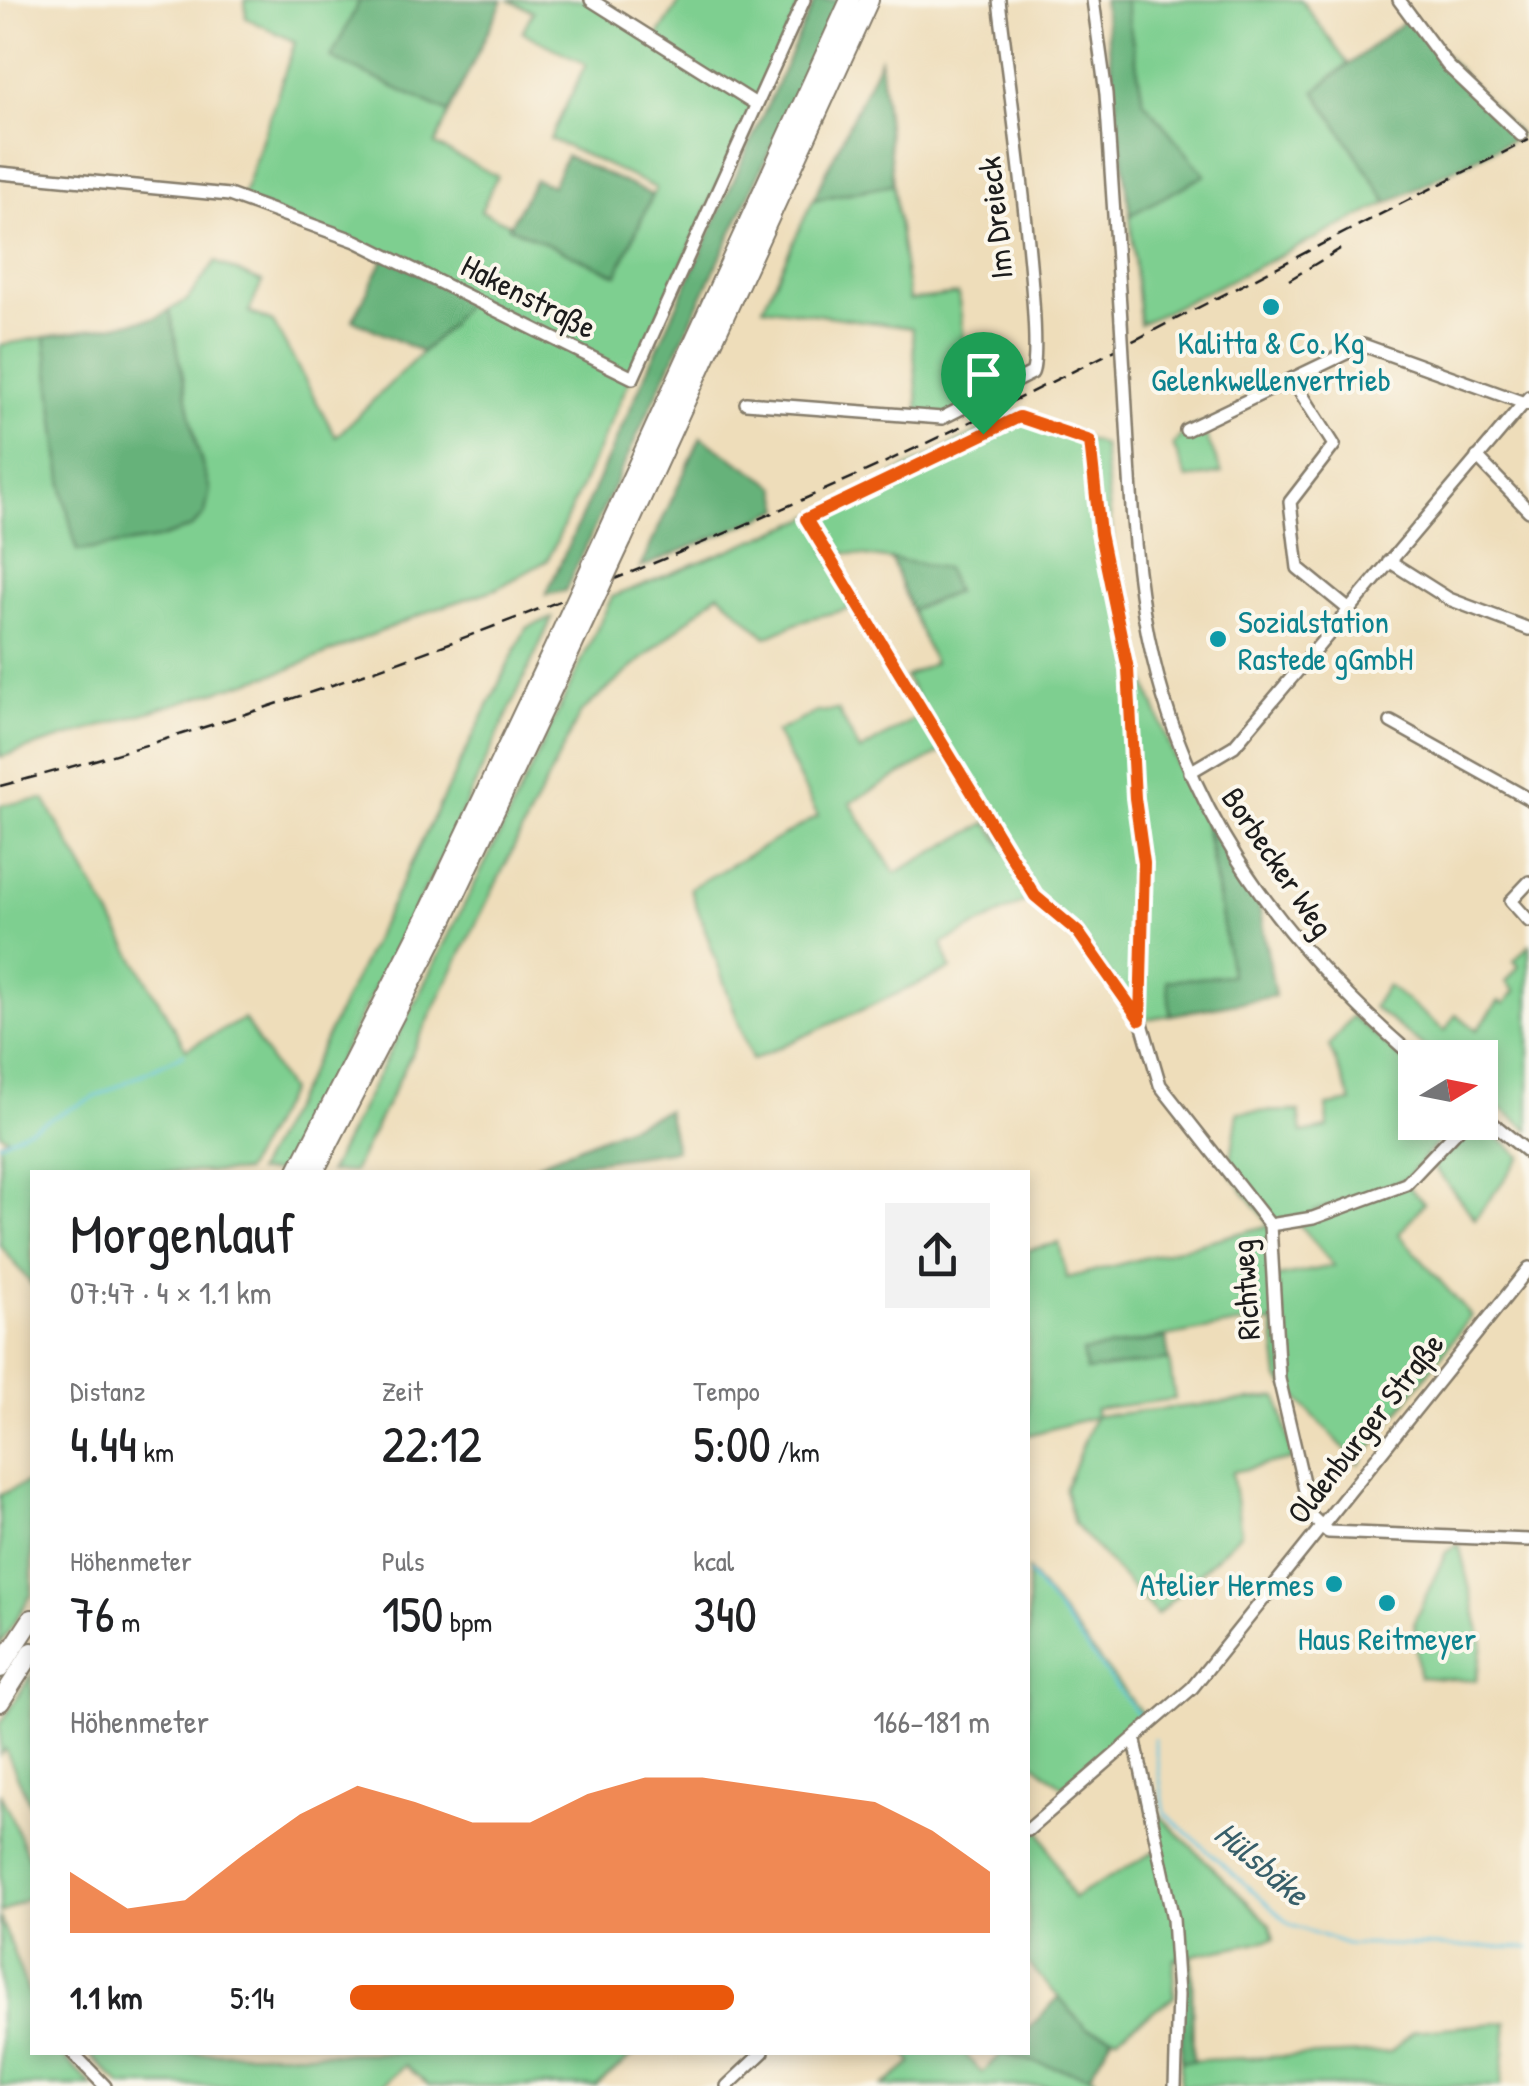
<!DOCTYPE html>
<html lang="de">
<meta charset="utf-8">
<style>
body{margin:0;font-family:"Patrick Hand",sans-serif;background:#f2f2f2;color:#202124;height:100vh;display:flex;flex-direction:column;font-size:38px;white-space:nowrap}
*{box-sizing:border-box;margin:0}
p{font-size:32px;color:#757577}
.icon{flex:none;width:55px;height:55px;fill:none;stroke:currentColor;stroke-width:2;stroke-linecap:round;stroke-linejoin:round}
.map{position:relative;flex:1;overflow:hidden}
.panel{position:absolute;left:30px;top:1170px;width:1000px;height:885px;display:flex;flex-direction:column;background:#fff;border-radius:0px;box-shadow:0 5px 15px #0003}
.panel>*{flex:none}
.needle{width:65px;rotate:80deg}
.tools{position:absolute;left:1398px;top:1040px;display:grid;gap:20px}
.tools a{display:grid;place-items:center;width:100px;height:100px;border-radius:0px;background:#fff;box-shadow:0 5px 15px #0003;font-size:50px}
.pin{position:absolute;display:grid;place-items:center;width:85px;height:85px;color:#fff;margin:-102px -42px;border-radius:50% 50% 50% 0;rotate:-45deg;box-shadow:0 0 10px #0007}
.pin .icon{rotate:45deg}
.round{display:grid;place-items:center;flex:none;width:105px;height:105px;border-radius:0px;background:#f2f2f2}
.headline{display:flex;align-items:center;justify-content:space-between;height:170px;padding:0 40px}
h1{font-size:55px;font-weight:600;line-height:75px}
.stats{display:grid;grid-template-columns:repeat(3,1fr);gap:15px;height:170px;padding:10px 40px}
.stats div{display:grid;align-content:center}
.stats b{font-size:50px;font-weight:600}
.stats small{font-size:28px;font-weight:400}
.stats p{font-size:28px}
.chart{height:280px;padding:20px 40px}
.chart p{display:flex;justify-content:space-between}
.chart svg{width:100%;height:180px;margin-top:10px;fill:#ea580c;opacity:.7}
ul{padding:0 40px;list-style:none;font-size:32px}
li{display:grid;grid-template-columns:160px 120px 1fr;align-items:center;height:75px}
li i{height:25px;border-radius:12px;background:#ea580c}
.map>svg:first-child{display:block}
</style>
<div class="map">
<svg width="1529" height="2086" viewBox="0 0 1529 2086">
<rect width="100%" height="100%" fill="#fbf7ec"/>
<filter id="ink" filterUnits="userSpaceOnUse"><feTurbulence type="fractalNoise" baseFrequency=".01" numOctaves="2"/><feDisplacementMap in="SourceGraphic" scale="20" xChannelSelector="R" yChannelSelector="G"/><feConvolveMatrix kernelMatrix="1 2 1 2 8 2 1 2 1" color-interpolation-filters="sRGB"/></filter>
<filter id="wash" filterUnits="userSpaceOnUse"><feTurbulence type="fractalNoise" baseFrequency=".0048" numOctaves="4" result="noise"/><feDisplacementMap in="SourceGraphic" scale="40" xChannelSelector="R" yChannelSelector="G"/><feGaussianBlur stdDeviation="2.25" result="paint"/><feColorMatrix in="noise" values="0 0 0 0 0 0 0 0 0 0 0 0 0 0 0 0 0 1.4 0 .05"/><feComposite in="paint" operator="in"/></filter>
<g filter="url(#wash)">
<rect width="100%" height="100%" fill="#eeddba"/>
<g fill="#7ecf90" stroke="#4d7656" stroke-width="2.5" fill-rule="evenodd">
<path d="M 245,0 L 360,0 L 332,58 L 449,113 L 435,145 L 497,176 L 481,211 L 617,274 L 656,188 L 550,139 L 586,64 L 522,32 L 533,11 L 508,0 L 590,0 L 655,40 L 681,0 L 802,0 L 548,560 L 496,589 L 430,611 L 287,670 L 0,757 L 0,345 L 45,337 L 64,495 L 78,551 L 157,539 L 192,527 L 210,490 L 196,445 L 170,310 L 187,300 L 215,262 L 262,282 L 249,312 L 273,322 L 336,437 L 448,327 L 445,284 L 242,199 L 295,42 L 246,18 Z"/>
<path d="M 1125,0 L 1301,0 L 1348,64 L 1315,91 L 1388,203 L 1140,324 L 1130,215 L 1205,175 L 1143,100 Z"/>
<path d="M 893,185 L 909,300 L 958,294 L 974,409 L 944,423 L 942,418 L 919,415 L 912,328 L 763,307 L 813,200 Z"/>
<path d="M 1014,414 L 1103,445 L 1113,544 L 1131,644 L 1177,764 L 1204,820 L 1232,975 L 1168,981 L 1171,1015 L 1141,1020 L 1078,931 L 1035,896 L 942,944 L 951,969 L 752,1060 L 690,888 L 818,816 L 776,732 L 817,712 L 838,710 L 860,751 L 924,713 L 946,749 L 850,803 L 895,873 L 987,823 L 1026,879 L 905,677 L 934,663 L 911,610 L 956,592 L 945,568 L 826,550 L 858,607 L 807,619 L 766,637 L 719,593 L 581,712 L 353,1172 L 329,1172 L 500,834 L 612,597 L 806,519 Z"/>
<path d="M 1201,424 L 1222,473 L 1187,479 L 1173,445 L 1186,430 Z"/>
<path d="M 552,618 L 440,860 L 282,1172 L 256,1172 L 302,1087 L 526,628 Z"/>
<path d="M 44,799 L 186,1049 L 244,1019 L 289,1091 L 244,1172 L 32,1172 L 32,1285 L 0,1245 L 0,1142 L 8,1138 L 0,1133 L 0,805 Z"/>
<path d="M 1529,945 L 1529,1130 L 1480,1092 L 1480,1058 L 1437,1057 L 1373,1007 L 1387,985 L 1445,1031 L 1456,1014 L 1477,1030 L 1499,1001 L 1504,1004 L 1515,991 L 1506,982 L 1519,966 L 1514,961 Z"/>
<path d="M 1352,1016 L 1415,1070 L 1415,1122 L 1455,1123 L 1406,1179 L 1313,1212 L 1313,1217 L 1406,1184 L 1424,1203 L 1399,1234 L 1471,1316 L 1359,1464 L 1279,1379 L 1273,1323 L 1237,1324 L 1082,1352 L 1086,1370 L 1169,1360 L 1175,1399 L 1095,1409 L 1095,1416 L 1278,1397 L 1293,1459 L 1232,1472 L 1241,1533 L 1157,1615 L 1074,1524 L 1065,1489 L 1094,1417 L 1028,1435 L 1028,1250 L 1059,1243 L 1067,1278 L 1270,1225 L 1229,1172 L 1238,1112 L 1299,1111 L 1302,1133 L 1328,1128 L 1327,1106 L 1352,1102 L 1329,1046 ZM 1296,1221 L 1334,1266 L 1273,1278 L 1271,1225 Z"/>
<path d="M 1480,1122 L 1521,1157 L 1475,1219 L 1433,1166 L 1473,1123 Z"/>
<path d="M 32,1480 L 32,1594 L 0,1645 L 0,1495 Z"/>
<path d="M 1459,1544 L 1483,1645 L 1476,1681 L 1419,1677 L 1414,1622 L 1446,1552 Z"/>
<path d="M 1028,1571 L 1145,1717 L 1063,1787 L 1028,1759 Z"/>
<path d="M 32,1674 L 32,1808 L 5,1749 L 0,1755 L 0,1724 Z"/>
<path d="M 0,1792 L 32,1865 L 32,1895 L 0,1914 Z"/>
<path d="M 1158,1814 L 1269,1923 L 1274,1939 L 1174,1959 L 1174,1997 L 1117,2037 L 1086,2028 L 1028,1963 L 1028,1839 L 1039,1829 L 1073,1898 L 1159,1849 Z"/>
<path d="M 0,1917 L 32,2002 L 32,2052 L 59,2053 L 93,2086 L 0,2086 Z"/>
<path d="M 1507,2022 L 1501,2086 L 1180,2086 L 1181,2061 L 1390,2052 L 1414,2031 Z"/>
<path d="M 905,2052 L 964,2053 L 982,2073 L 1002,2054 L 1094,2077 L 1089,2086 L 883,2086 L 912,2063 Z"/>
<path d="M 88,2053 L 636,2053 L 596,2086 L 429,2086 L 405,2065 L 382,2086 L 122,2086 Z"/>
</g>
<g fill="#66b27a" stroke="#41674b" stroke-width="2.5">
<path d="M 360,0 L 503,0 L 449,113 L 331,58 Z"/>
<path d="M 815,0 L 840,0 L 565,591 L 546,595 Z"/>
<path d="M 1103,0 L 1125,0 L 1143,100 L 1205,175 L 1130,215 Z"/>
<path d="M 1410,17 L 1520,136 L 1388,203 L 1315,91 Z"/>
<path d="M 880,59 L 893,184 L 813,200 Z"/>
<path d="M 566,156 L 652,195 L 617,275 L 509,227 L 535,179 L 552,186 Z"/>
<path d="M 385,256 L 470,298 L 448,327 L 422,352 L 353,320 Z"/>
<path d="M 170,310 L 196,444 L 210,490 L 205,514 L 192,527 L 157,539 L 77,551 L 64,496 L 45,337 L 156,318 Z"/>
<path d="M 701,437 L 777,487 L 782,509 L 640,568 Z"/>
<path d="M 891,559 L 945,568 L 956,592 L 911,610 Z"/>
<path d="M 1206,820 L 1259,905 L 1275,996 L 1171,1015 L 1167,981 L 1231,975 Z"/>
<path d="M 667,1110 L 676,1150 L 541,1169 L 537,1164 Z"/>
<path d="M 1166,1338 L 1169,1360 L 1086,1371 L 1082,1352 Z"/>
<path d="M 1192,1958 L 1193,2061 L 1181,2061 L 1181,1959 Z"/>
<path d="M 1059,1998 L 1086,2028 L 1113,2036 L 1089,2076 L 1002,2054 L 1028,2052 L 1028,2029 Z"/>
</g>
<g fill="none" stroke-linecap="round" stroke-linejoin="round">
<g stroke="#62c4e0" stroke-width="2.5">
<path d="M 0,1143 L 184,1054"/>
<path d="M 1028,1573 L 1142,1720"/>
<path d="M 1154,1739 L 1165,1813 L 1291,1925 L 1347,1944 L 1529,1948"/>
</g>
</g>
</g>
<g filter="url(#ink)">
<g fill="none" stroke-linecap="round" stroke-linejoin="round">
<defs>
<g id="minor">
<path d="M 591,0 L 756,104"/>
<path d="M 1093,0 L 1106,94 L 1121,321"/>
<path d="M 1399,0 L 1448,66 L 1521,135"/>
<path d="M 0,173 L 229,195 L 356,241 L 633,378 L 804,0"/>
<path d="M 1124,372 C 1129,453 1131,535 1144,614 C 1176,802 1274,936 1415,1058"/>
<path d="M 1292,379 L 1334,445 L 1290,502 L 1298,568 L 1347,608"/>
<path d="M 746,403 L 942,418 L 1032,373 C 1046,342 1005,55 999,0"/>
<path d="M 1186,430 L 1363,345 L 1527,404"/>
<path d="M 1477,457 L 1529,511"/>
<path d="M 1389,561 L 1449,599 L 1529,629"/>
<path d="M 1391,722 L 1529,799"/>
<path d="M 1190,772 L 1234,746 L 1529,397"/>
<path d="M 1529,882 L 1511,901 L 1529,921"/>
<path d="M 1141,1020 L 1144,863 L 1135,797 L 1128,669 L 1100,534 L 1090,441 L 1019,417 L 806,519 L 1035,896 L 1078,931 L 1141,1020 L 1160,1085 L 1270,1225 L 1279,1379 L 1311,1516 L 1328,1532 L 1529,1540"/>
<path d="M 1480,1113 L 1529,1153"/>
<path d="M 1270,1225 L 1313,1218 L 1406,1184 L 1465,1122"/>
<path d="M 1135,1741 L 1173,1919 L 1178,1995 L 1175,2086"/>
<path d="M 1028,1830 L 1192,1688 L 1529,1268"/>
<path d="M 72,2052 L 105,2086"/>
<path d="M 727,2086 L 763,2052"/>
</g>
<g id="highway">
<path d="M 607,532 L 850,0"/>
<path d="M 622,540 L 869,0"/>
<path d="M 297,1172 L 426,918 L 551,654"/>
<path d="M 314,1172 L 441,925 L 567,658"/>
<path d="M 0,1668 L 32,1619"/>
<path d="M 0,1702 L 32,1652"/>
</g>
</defs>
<use href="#minor" stroke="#857c6b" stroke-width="16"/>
<use href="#highway" stroke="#857c6b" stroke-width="22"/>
<use href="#minor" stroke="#fff" stroke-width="11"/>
<use href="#highway" stroke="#fff" stroke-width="18"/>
<g stroke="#1c1c1c" stroke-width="2.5" stroke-dasharray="15 8" stroke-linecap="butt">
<path d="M 1289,280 L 1340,249"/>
<path d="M 0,786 C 267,716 526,620 779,510 C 1035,399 1279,262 1529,140"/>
</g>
<defs>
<path id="minor-bridge" d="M 1121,321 L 1124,372"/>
<g id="highway-bridge">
<path d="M 551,654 L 607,532"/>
<path d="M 567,658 L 622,540"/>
</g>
</defs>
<use href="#minor-bridge" stroke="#857c6b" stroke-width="16" stroke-linecap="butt"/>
<use href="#highway-bridge" stroke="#857c6b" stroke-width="22" stroke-linecap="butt"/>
<use href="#minor-bridge" stroke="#fff" stroke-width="11"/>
<use href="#highway-bridge" stroke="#fff" stroke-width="18"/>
</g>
</g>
<g fill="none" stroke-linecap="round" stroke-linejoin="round" filter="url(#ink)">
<defs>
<path id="route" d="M 1019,417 L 1090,441 L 1100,534 L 1128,669 L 1135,798 L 1144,863 L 1140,1020 L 1078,932 L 1035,896 L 806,519 Z"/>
</defs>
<use href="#route" stroke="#fff" stroke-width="20"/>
<use href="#route" stroke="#ea580c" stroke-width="12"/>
</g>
<g fill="#0f9aa8" stroke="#fbf7ec" stroke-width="4">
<circle cx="1271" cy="307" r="10"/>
<circle cx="1218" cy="639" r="10"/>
<circle cx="1334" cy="1584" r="10"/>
<circle cx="1387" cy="1603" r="10"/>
</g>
<g text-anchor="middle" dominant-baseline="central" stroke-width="8" stroke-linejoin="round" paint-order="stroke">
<g font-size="32" fill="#1c1c1c" stroke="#fbf7ec">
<text transform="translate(995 218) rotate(-96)">Im Dreieck</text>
<text transform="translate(529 296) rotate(27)">Hakenstraße</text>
<text transform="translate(1278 862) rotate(56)">Borbecker Weg</text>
<text transform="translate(1245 1290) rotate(-94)">Richtweg</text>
<text transform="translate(1365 1428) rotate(-52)">Oldenburger Straße</text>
</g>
<g font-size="32" fill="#0d838f" stroke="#fbf7ec">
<text x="1271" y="342">Kalitta &amp; Co. Kg<tspan x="1271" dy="37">Gelenkwellenvertrieb</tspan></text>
<text x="1238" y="621" text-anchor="start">Sozialstation<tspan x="1238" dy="37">Rastede gGmbH</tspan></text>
<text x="1314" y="1584" text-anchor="end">Atelier Hermes</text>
<text x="1387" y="1638">Haus Reitmeyer</text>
</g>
<g font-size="35" font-style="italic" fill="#385f6a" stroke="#fbf7ec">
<text transform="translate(1262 1863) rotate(40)">Hülsbäke</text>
</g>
</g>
</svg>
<div class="tools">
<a><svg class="needle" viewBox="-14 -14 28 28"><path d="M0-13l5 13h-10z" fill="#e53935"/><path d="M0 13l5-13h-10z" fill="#757577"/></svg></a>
</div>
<div class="pin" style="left:983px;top:434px;background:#1e9e55"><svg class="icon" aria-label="arrive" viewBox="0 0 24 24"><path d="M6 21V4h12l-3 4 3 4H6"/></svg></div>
<section class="panel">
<div class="headline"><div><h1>Morgenlauf</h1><p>07:47 · 4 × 1.1 km</p></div><a class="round"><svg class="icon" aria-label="share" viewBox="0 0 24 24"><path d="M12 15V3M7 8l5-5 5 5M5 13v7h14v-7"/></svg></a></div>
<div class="stats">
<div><p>Distanz</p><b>4.44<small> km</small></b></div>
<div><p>Zeit</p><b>22:12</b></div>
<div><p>Tempo</p><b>5:00<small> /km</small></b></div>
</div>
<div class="stats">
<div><p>Höhenmeter</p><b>76<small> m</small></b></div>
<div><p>Puls</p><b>150<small> bpm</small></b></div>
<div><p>kcal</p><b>340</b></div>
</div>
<div class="chart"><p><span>Höhenmeter</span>166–181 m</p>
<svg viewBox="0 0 160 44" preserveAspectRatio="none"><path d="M0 44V29L10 38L20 36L30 25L40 15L50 8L60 12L70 17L80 17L90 10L100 6L110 6L120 8L130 10L140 12L150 19L160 29V44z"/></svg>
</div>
<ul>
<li><b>1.1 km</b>5:14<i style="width:60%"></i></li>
</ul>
</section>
</div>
